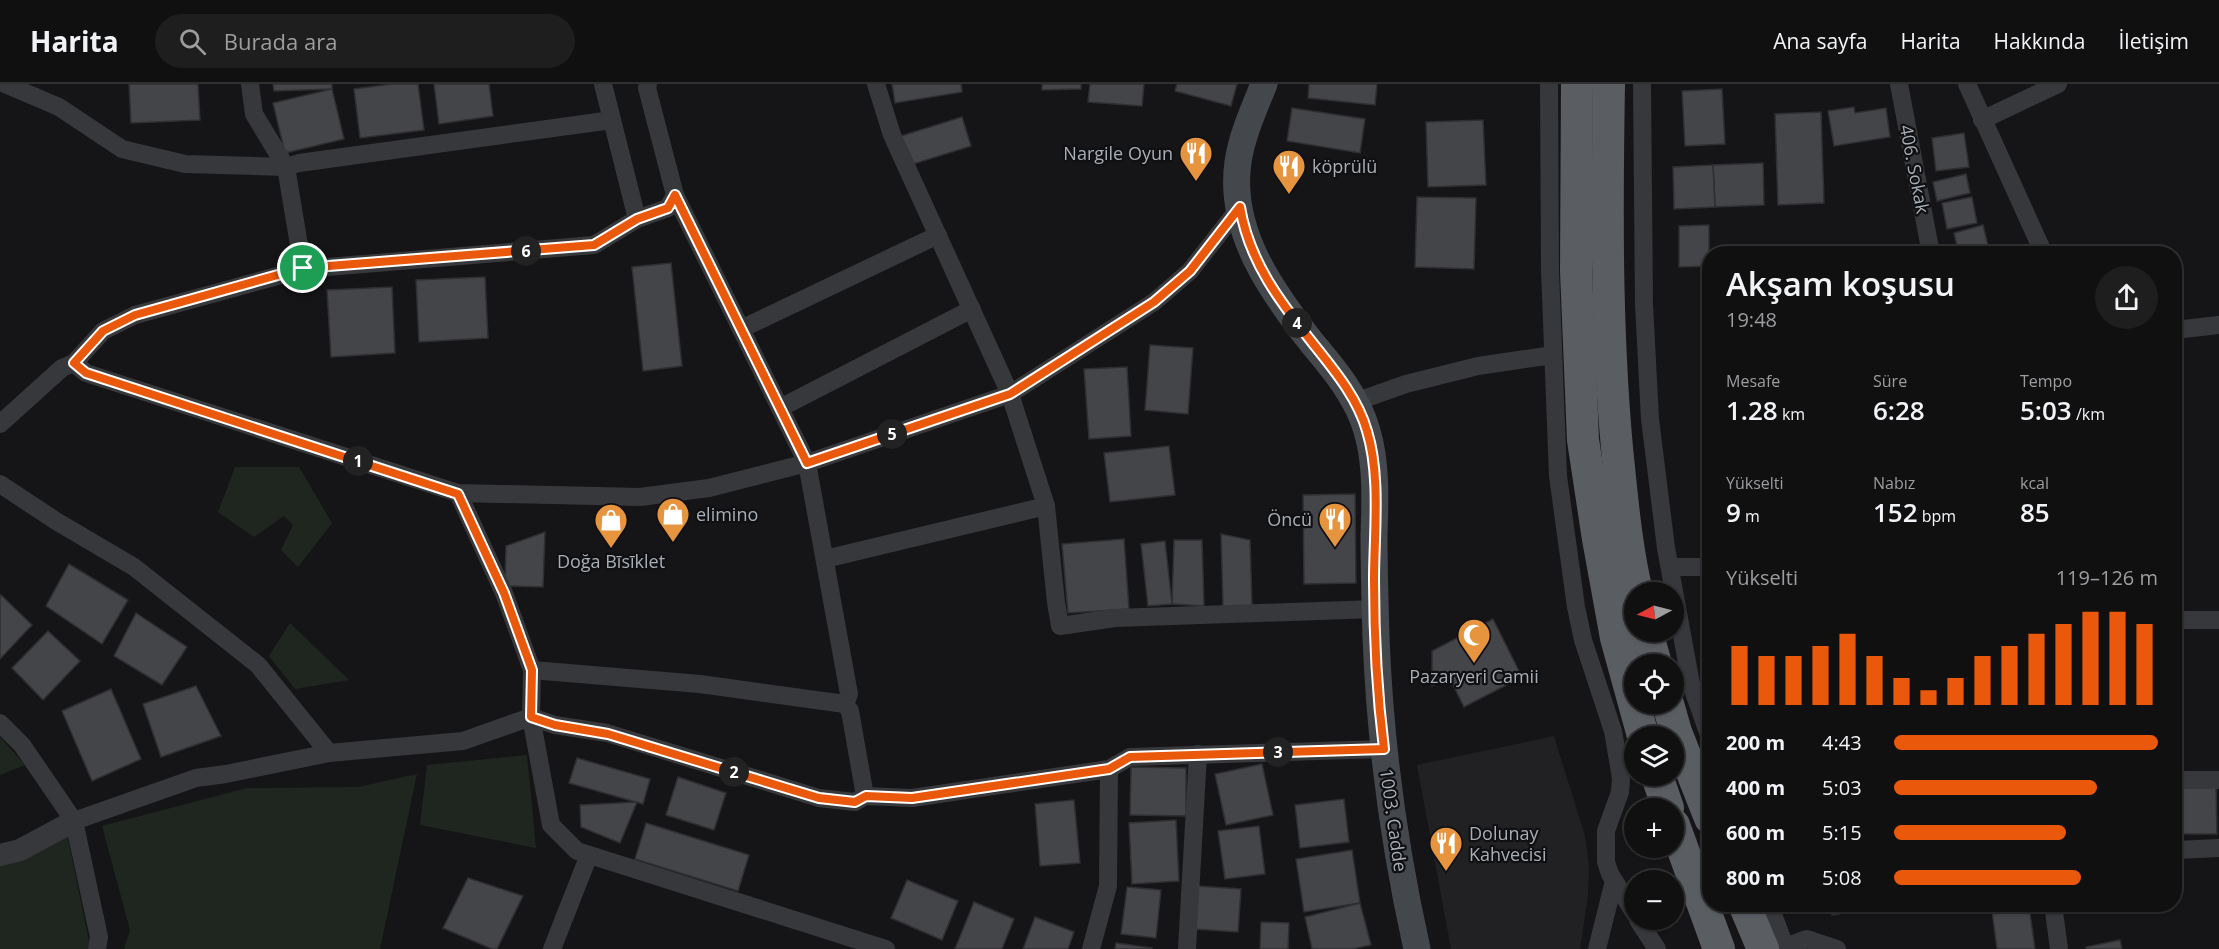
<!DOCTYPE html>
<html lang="tr">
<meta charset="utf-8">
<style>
body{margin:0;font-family:"Open Sans",sans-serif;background:#1e1e1f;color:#f1f3f6;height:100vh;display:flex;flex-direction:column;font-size:22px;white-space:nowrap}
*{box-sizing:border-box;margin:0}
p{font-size:20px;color:#9c9d9f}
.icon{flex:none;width:33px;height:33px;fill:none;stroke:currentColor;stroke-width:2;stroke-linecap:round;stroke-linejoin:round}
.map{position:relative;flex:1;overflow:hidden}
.drawer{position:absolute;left:1702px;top:162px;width:480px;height:666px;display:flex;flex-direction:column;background:#101011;border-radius:24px;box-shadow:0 2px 4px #0004,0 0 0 2px #303031}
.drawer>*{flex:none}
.needle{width:39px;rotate:263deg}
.buttons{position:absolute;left:1624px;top:498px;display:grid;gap:12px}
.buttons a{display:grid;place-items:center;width:60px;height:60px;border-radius:50%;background:#101011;box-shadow:0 2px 4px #0004,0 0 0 2px #303031;font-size:30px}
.pin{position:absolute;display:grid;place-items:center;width:51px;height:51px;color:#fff;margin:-26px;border:3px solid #fff;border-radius:50%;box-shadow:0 2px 6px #0007}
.km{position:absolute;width:30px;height:30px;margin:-15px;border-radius:50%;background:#222;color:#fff;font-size:16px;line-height:30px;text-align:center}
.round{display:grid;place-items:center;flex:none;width:63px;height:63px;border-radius:32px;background:#1e1e1f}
.headline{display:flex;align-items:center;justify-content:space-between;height:102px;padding:0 24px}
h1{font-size:33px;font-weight:600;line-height:45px}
.metrics{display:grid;grid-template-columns:repeat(3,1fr);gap:9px;height:102px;padding:6px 24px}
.metrics div{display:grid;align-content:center}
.metrics b{font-size:26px;font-weight:600}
.metrics small{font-size:16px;font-weight:400}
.metrics p{font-size:16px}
.chart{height:168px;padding:12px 24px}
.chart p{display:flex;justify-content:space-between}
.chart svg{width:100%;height:108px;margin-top:6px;stroke:#ea580c;stroke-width:6}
ul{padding:0 24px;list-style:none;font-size:20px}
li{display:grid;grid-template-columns:96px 72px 1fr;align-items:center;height:45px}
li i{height:15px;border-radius:8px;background:#ea580c}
header{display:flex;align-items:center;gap:36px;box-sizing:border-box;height:84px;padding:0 30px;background:#101011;border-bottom:2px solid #303031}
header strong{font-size:28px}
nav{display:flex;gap:33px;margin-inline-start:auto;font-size:21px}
.search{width:420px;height:54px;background:#1e1e1f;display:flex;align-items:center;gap:15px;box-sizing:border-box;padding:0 21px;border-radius:33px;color:#9c9d9f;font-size:22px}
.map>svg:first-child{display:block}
</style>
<header>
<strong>Harita</strong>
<div class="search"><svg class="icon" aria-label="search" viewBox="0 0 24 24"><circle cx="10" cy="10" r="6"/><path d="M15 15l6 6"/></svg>Burada ara</div>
<nav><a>Ana sayfa</a><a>Harita</a><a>Hakkında</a><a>İletişim</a></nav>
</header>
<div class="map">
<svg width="2219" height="865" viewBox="0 0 2219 865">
<rect width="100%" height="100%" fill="#151517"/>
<path fill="#212123" d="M 1554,652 L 1585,752 L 1589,782 L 1588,812 L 1580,865 L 1451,865 L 1417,681 Z"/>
<g fill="#1f261f">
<path d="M 235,383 L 299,383 L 332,439 L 298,483 L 281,466 L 293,441 L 284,432 L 254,453 L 218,428 Z"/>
<path d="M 290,539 L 349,596 L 295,605 L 269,572 Z"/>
<path d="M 0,653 L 25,681 L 0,691 Z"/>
<path d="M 527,671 L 536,764 L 420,741 L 427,681 Z"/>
<path d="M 417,690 L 380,865 L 124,865 L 130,846 L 102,742 L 247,704 L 358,703 Z"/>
<path d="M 67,750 L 89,857 L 88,865 L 0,865 L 0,780 Z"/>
</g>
<g fill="#444549" stroke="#2f2f32" stroke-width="1.5">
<path d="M 129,0 L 198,0 L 200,36 L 131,39 Z"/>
<path d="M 273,0 L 332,0 L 332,5 L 274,7 Z"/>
<path d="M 392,0 L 418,0 L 424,46 L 360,54 L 354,5 Z"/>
<path d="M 434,0 L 489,0 L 493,32 L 439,40 Z"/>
<path d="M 892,0 L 961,0 L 962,8 L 895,19 Z"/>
<path d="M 1042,0 L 1081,0 L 1081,5 L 1042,6 Z"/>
<path d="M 1090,0 L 1144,0 L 1142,22 L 1088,18 Z"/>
<path d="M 1177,0 L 1237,0 L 1231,22 L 1175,7 Z"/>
<path d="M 1309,0 L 1377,0 L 1375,21 L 1308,14 Z"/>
<path d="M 332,5 L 344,55 L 285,69 L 273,19 Z"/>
<path d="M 1722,5 L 1725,60 L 1685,62 L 1682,7 Z"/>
<path d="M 1854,23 L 1855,29 L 1886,24 L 1890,53 L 1834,62 L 1828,27 Z"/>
<path d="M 1292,24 L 1365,35 L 1360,69 L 1287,57 Z"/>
<path d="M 1821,28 L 1824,119 L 1778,121 L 1775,30 Z"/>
<path d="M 962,33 L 971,62 L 910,81 L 901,52 Z"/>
<path d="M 1483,36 L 1486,101 L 1428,103 L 1426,38 Z"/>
<path d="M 1964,49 L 1969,83 L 1936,87 L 1932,54 Z"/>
<path d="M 1763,79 L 1764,121 L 1715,123 L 1713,81 Z"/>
<path d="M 1713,81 L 1715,123 L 1674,125 L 1673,83 Z"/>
<path d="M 1966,90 L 1970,109 L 1937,117 L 1933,98 Z"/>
<path d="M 1417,113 L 1476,114 L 1474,185 L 1415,183 Z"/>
<path d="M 1972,113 L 1977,139 L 1947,145 L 1942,119 Z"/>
<path d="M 1709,141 L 1709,182 L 1679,183 L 1679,142 Z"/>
<path d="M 1983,141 L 1989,166 L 1976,170 L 1959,170 L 1954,149 Z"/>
<path d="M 671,179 L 682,282 L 643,287 L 632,183 Z"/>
<path d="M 485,193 L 488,254 L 419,258 L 416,196 Z"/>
<path d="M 392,203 L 395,269 L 331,273 L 327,206 Z"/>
<path d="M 1150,261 L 1193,264 L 1188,330 L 1145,326 Z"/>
<path d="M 1127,283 L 1131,352 L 1089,355 L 1084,285 Z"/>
<path d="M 1169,362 L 1175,411 L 1110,418 L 1104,369 Z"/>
<path d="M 1355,410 L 1356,499 L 1304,500 L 1303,411 Z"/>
<path d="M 545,448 L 543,503 L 505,502 L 506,462 Z"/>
<path d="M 1221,450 L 1250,456 L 1252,522 L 1223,522 Z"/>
<path d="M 1124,455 L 1129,525 L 1068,529 L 1062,460 Z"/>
<path d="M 1174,456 L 1202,456 L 1204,522 L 1172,520 Z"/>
<path d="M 1165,457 L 1172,520 L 1148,522 L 1141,460 Z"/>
<path d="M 69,480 L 128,516 L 102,560 L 46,522 Z"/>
<path d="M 1,511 L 32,541 L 0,575 L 0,512 Z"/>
<path d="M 136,529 L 187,563 L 162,601 L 114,572 Z"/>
<path d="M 1493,535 L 1522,593 L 1464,623 L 1449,593 L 1432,602 L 1432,567 Z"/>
<path d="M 48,547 L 80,577 L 43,616 L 12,584 Z"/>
<path d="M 196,602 L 221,652 L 161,673 L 143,620 Z"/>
<path d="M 111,605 L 141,675 L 92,697 L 62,627 Z"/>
<path d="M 577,674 L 650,695 L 643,720 L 569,699 Z"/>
<path d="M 1262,680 L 1273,731 L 1226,741 L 1215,690 Z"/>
<path d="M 1131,683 L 1186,684 L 1186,732 L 1130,731 Z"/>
<path d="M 678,693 L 726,709 L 714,746 L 666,731 Z"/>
<path d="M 2181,702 L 2216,702 L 2217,750 L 2182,750 Z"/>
<path d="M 1344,715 L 1349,758 L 1300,764 L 1295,721 Z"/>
<path d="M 1074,716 L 1080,779 L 1040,782 L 1035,720 Z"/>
<path d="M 637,718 L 620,759 L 581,743 L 580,721 Z"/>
<path d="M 1176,736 L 1179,797 L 1132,800 L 1129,739 Z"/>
<path d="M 646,739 L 749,771 L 738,807 L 635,775 Z"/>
<path d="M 1259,742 L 1265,790 L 1225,795 L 1218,747 Z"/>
<path d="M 1352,766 L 1360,819 L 1304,828 L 1296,775 Z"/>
<path d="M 468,794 L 523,812 L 497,865 L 492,865 L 443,844 Z"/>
<path d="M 907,796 L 958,817 L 942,856 L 891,834 Z"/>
<path d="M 1197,802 L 1241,805 L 1238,848 L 1194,845 Z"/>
<path d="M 1127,803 L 1161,806 L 1156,854 L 1121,850 Z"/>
<path d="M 974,818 L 1014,835 L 1002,865 L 955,865 Z"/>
<path d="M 1360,819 L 1371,861 L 1352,865 L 1312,865 L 1305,833 Z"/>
<path d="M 1831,820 L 1890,820 L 1890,821 L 1832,831 Z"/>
<path d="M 2029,822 L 2035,865 L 1997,865 L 1992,827 Z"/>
<path d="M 1035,833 L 1074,848 L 1068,865 L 1023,865 Z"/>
<path d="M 1261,838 L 1289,839 L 1288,865 L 1260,865 Z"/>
<path d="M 2120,856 L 2122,865 L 2086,865 L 2086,863 Z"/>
<path d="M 1116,859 L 1152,864 L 1152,865 L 1115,865 Z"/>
</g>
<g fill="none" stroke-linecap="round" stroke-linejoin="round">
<g stroke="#36383b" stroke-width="18">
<path d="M 5,0 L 59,23 L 122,65 L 185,80 L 286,83 L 299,79 L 612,36"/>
<path d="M 250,0 L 254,30 L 286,83 L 303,185"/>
<path d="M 603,0 L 637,135"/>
<path d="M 876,0 L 892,51 L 1010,310 L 1046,422 L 1056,518 L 1060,542 L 1115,534 L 1375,525"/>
<path d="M 1549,0 L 1550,186 L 1558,392 L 1576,523 L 1583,556 L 1613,647 L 1621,694 L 1620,708 L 1606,747 L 1606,778 L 1610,790 L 1635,830"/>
<path d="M 1642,0 L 1644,220 L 1650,335 L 1666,464 L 1691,600 L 1710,654"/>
<path d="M 1899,0 L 1931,170"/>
<path d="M 1967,0 L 2044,170"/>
<path d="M 1982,36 L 2058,0"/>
<path d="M 675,111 L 807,379 L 849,610 L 845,620"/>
<path d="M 741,245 L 938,151"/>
<path d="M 2175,246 L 2219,241"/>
<path d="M 74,279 L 86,289 L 458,409 L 640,413 L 709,404 L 807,379 L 1010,310 L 1154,218 L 1190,187 L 1240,123"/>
<path d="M 1355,318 L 1406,300 L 1478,282 L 1553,271"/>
<path d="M 780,324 L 972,225"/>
<path d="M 0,340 L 62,284 L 74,279 L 103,247 L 135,231 L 303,185 L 594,161 L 637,135 L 668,124 L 675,111 L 647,4 L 648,0"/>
<path d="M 0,400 L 56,437 L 134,483 L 258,581 L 329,669"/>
<path d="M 458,409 L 504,509 L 532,586 L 531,633 L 551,741 L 577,767 L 886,865"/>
<path d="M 825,475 L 1046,422"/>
<path d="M 1670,483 L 1710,483"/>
<path d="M 2175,536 L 2219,536"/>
<path d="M 532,586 L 700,600 L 845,620"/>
<path d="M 845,620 L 850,627 L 865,712"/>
<path d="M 0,639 L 22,661 L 74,737 L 99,853 L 97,865"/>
<path d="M 2175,696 L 2219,696"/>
<path d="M 74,737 L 196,694 L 226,690 L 329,669 L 463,657 L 531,633 L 555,641 L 607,649 L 819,714 L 855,718 L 865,712 L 912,714 L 1109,685 L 1130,673 L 1384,665"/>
<path d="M 2175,766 L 2219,764"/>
<path d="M 1769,820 L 1786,865"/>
<path d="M 2053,820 L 2059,865"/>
<path d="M 1638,836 L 1657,865"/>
<path d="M 552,865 L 589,771"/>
<path d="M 1091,865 L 1108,802 L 1109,685"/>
<path d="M 1187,865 L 1198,670"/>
<path d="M 1597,865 L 1614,797"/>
<path d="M 1779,865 L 1807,855 L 1837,865"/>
</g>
<path stroke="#36383b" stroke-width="22" d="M 0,771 L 20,766 L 74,737"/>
<path stroke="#44474b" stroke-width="27" d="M 1264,0 C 1254,25 1242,51 1238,78 C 1228,147 1272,208 1312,259 C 1334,285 1358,314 1367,347 C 1377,381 1375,418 1374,452 C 1374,486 1375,519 1376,553 C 1380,658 1394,762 1417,865"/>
<g stroke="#5a5e63" stroke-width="32">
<path d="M 1577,0 L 1576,187 L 1583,356 L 1598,455 L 1616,554 L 1643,652"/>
<path d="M 1609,0 C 1607,122 1606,243 1617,364 C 1622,412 1626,462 1637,508"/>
<path d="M 1647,548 L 1656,580"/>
<path d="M 1668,620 L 1676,648 L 1710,734"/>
<path d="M 1657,692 L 1668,724"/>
<path d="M 1674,741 L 1719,865"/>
<path d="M 1744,820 L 1763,865"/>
</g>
</g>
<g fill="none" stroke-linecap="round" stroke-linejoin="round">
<defs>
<path id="route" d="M 675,111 L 807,379 L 1010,310 L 1154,218 L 1190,187 L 1240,123 C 1249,178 1281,219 1315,262 C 1335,287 1358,315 1367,347 C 1381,392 1374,450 1374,496 C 1374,552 1377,609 1384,665 L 1130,673 L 1109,685 L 912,714 L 866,712 L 855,718 L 819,714 L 608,650 L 555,641 L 531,633 L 532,586 L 504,509 L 458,410 L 86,289 L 74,279 L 103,247 L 135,231 L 303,184 L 594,161 L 637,135 L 668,124 Z"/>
</defs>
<use href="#route" stroke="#fff" stroke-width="12"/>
<use href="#route" stroke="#ea580c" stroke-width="8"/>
</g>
<defs>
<symbol id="restaurant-pin" viewBox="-11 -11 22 30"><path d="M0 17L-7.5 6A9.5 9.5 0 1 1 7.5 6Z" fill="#e6943d" stroke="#101012"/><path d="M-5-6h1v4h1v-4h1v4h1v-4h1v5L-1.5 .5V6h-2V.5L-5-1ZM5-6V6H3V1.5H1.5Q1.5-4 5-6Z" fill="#fff"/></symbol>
<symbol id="shop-pin" viewBox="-11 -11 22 30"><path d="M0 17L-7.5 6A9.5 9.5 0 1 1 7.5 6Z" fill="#e6943d" stroke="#101012"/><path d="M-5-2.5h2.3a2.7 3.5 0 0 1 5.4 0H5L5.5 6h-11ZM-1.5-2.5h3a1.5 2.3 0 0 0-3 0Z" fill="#fff"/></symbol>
<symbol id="mosque-pin" viewBox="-11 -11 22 30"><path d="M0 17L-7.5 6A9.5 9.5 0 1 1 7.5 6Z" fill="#e6943d" stroke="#101012"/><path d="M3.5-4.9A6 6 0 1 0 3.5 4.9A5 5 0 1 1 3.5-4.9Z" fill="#fff"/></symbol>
</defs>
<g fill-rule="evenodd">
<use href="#restaurant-pin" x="1177" y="50" width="38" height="52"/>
<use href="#restaurant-pin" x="1270" y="63" width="38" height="52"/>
<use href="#shop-pin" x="654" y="411" width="38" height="52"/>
<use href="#restaurant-pin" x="1316" y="416" width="38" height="52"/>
<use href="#shop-pin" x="592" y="417" width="38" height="52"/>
<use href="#mosque-pin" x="1455" y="532" width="38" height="52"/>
<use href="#restaurant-pin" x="1427" y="740" width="38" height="52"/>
</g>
<g text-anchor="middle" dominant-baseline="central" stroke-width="4.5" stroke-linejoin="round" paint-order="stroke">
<g font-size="18" fill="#a8aeb6" stroke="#101012" text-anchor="start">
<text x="1173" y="69" text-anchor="end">Nargile Oyun</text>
<text x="1312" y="82">köprülü</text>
<text x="696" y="430">elimino</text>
<text x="1312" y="435" text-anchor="end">Öncü</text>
<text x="611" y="477" text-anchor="middle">Doğa Bīsīklet</text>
<text x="1474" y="592" text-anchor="middle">Pazaryeri Camii</text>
<text x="1469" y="749">Dolunay<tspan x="1469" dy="21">Kahvecisi</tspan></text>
</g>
<g font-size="18" fill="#a8aeb6" stroke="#101012">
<text transform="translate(1915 85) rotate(79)">406. Sokak</text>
<text transform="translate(1394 736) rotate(82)">1003. Cadde</text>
</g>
</g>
</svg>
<div class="buttons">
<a><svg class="needle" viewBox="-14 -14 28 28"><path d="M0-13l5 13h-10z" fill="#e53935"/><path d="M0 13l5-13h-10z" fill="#9c9d9f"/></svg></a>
<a><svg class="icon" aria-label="locate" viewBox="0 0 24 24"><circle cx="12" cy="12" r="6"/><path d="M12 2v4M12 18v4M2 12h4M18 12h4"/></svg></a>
<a><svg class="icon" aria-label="layers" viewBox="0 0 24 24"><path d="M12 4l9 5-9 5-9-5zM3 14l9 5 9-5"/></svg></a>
<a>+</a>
<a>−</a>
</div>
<div class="pin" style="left:303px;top:184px;background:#1e9e55"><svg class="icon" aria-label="arrive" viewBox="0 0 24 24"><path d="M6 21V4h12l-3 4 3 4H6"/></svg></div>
<b class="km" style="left:358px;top:377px">1</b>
<b class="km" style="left:734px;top:688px">2</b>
<b class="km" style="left:1278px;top:668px">3</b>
<b class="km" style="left:1297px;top:239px">4</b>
<b class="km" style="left:892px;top:350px">5</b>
<b class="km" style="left:526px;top:167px">6</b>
<section class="drawer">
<div class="headline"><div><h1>Akşam koşusu</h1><p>19:48</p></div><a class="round"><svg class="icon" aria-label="share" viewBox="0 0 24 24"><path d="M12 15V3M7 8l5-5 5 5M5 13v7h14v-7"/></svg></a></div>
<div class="metrics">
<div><p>Mesafe</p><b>1.28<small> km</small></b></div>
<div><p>Süre</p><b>6:28</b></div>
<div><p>Tempo</p><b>5:03<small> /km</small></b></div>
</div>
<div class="metrics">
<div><p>Yükselti</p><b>9<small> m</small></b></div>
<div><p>Nabız</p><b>152<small> bpm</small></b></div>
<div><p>kcal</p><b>85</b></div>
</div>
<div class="chart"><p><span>Yükselti</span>119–126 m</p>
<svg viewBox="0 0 160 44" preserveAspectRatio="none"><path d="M5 44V20M15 44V24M25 44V24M35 44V20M45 44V15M55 44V24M65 44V33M75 44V38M85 44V33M95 44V24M105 44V20M115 44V15M125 44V11M135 44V6M145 44V6M155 44V11"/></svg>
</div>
<ul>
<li><b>200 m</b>4:43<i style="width:100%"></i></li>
<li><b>400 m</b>5:03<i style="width:77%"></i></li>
<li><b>600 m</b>5:15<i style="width:65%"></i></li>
<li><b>800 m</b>5:08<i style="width:71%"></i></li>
</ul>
</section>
</div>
